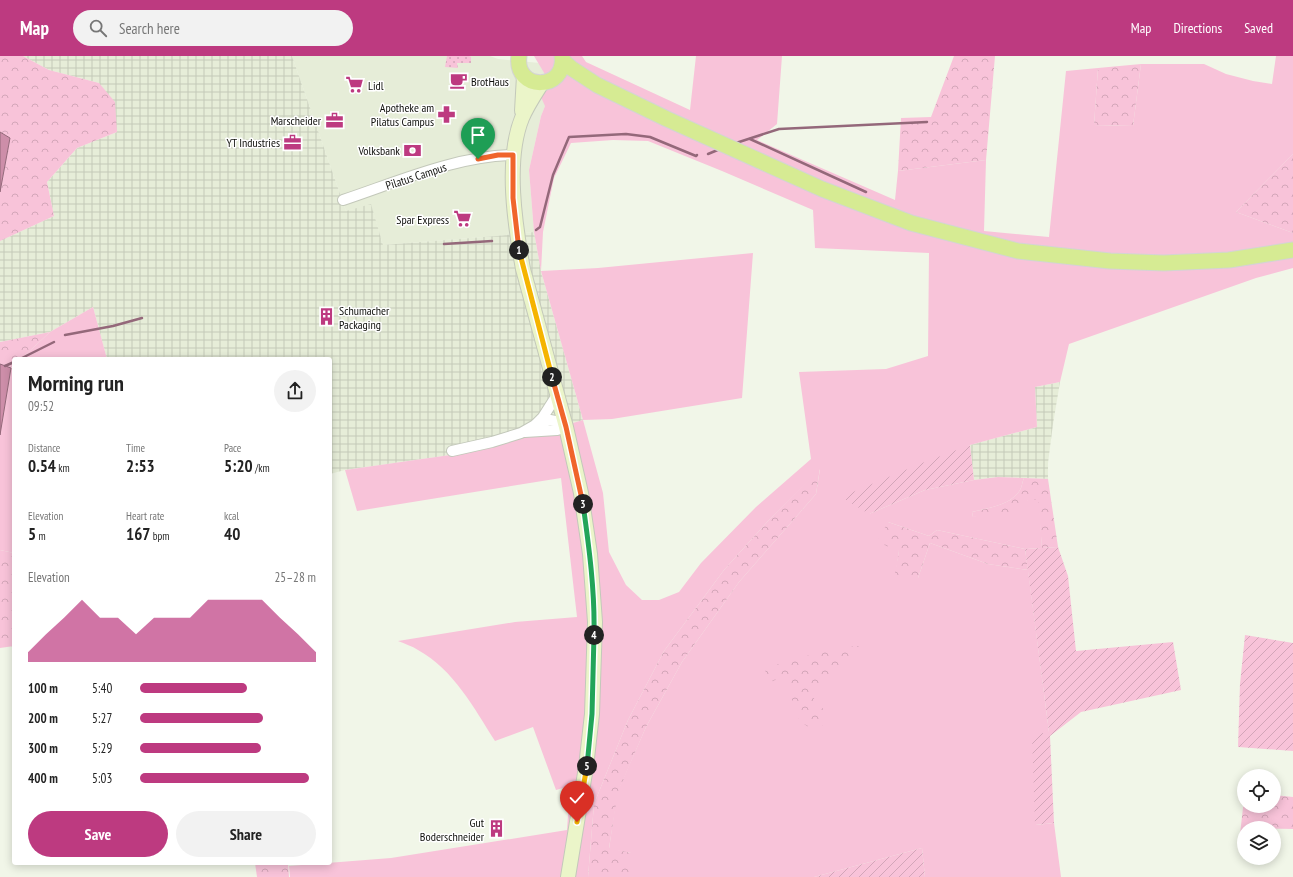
<!DOCTYPE html>
<meta charset="utf-8">
<style>
body{margin:0;font-family:"PT Sans Narrow",sans-serif;background:#f2f2f2;color:#222;height:100vh;display:flex;flex-direction:column;font-size:15px;white-space:nowrap}
*{box-sizing:border-box;margin:0}
p{font-size:13px;color:#767676}
.icon{flex:none;width:22px;height:22px;fill:none;stroke:currentColor;stroke-width:2;stroke-linecap:round;stroke-linejoin:round}
.map{position:relative;flex:1;overflow:hidden}
.sheet{position:absolute;left:12px;top:301px;width:320px;height:508px;display:flex;flex-direction:column;background:#fff;border-radius:4px;box-shadow:0 2px 10px #0003}
.sheet>*{flex:none}
.fabs{position:absolute;left:1237px;top:713px;display:grid;gap:8px}
.fabs a{display:grid;place-items:center;width:44px;height:44px;border-radius:50%;background:#fff;box-shadow:0 2px 10px #0003;font-size:20px}
.pin{position:absolute;display:grid;place-items:center;width:34px;height:34px;color:#fff;margin:-41px -17px;border-radius:50% 50% 50% 0;rotate:-45deg;box-shadow:0 0 4px #0007}
.pin .icon{rotate:45deg}
.km{position:absolute;width:20px;height:20px;margin:-10px;border-radius:50%;background:#222;color:#fff;font-size:11px;line-height:20px;text-align:center}
.round{display:grid;place-items:center;flex:none;width:42px;height:42px;border-radius:21px;background:#f2f2f2}
.headline{display:flex;align-items:center;justify-content:space-between;height:68px;padding:0 16px}
h1{font-size:22px;font-weight:700;line-height:30px}
.metrics{display:grid;grid-template-columns:repeat(3,1fr);gap:6px;height:68px;padding:4px 16px}
.metrics div{display:grid;align-content:center}
.metrics b{font-size:17px;font-weight:700}
.metrics small{font-size:11px;font-weight:400}
.metrics p{font-size:11px}
.chart{height:112px;padding:8px 16px}
.chart p{display:flex;justify-content:space-between}
.chart svg{width:100%;height:72px;margin-top:4px;fill:#bd3a80;opacity:.7}
.button{display:flex;gap:8px;margin-top:auto;padding:8px 16px}
.button a{flex:1;height:46px;border-radius:24px;background:#bd3a80;color:#fff;font-size:16px;font-weight:700;line-height:46px;text-align:center}
.button a+a{background:#f2f2f2;color:#222}
ul{padding:0 16px;list-style:none;font-size:13px}
li{display:grid;grid-template-columns:64px 48px 1fr;align-items:center;height:30px}
li i{height:10px;border-radius:5px;background:#bd3a80}
header{display:flex;align-items:center;gap:24px;box-sizing:border-box;height:56px;padding:0 20px;background:#bd3a80;color:#fff}
header strong{font-size:19px}
nav{display:flex;gap:22px;margin-inline-start:auto;font-size:14px}
.search{width:280px;height:36px;background:#f2f2f2;display:flex;align-items:center;gap:10px;box-sizing:border-box;padding:0 14px;border-radius:22px;color:#767676;font-size:15px}
.map>svg:first-child{display:block}
</style>
<header>
<strong>Map</strong>
<div class="search"><svg class="icon" aria-label="search" viewBox="0 0 24 24"><circle cx="10" cy="10" r="6"/><path d="M15 15l6 6"/></svg>Search here</div>
<nav><a>Map</a><a>Directions</a><a>Saved</a></nav>
</header>
<div class="map">
<svg width="1293" height="821" viewBox="0 0 1293 821">
<defs>
<pattern id="industrial-grid" width="8" height="8" patternUnits="userSpaceOnUse"><rect width="8" height="8" fill="#e6edd8"/><path d="M0 4h8M4 0v8" fill="none" stroke="#c4cab8"/></pattern>
<pattern id="forest-crowns" width="20" height="18" patternUnits="userSpaceOnUse"><rect width="20" height="18" fill="#f8c3d9"/><path d="M2 6a3 3 0 1 1 6 0M12 15a3 3 0 1 1 6 0" fill="none" stroke="#d3a6b9"/></pattern>
<pattern id="park-dots" width="8" height="8" patternUnits="userSpaceOnUse"><rect width="8" height="8" fill="#f8c3d9"/><path d="M2 2h.1M6 6h.1" fill="none" stroke="#d3a6b9" stroke-width="1.8" stroke-linecap="round"/></pattern>
<pattern id="garden-furrows" width="10" height="10" patternUnits="userSpaceOnUse"><rect width="10" height="10" fill="#f8c3d9"/><path d="M-1 1l2-2M0 10L10 0M9 11l2-2" fill="none" stroke="#d3a6b9"/></pattern>
</defs>
<rect width="100%" height="100%" fill="#f1f6e8"/>
<path fill="#e6edd8" d="M 292,0 L 490,0 L 498,3 L 540,7 L 553,30 L 541,60 L 529,114 L 534,176 L 496,180 L 383,189 L 371,149 L 346,155 Z"/>
<g fill="url(#industrial-grid)">
<path d="M 23,0 L 292,0 L 346,155 L 371,148 L 383,189 L 496,180 L 534,176 L 541,215 L 583,364 L 478,395 L 345,414 L 330,418 L 330,303 L 107,303 L 93,251 L 50,276 L 0,286 L 0,185 L 54,160 L 47,126 L 77,92 L 117,76 L 99,27 L 49,14 Z"/>
<path d="M 1060,326 L 1053,368 L 1048,407 L 1048,423 L 998,421 L 974,424 L 970,389 L 1037,371 L 1035,331 Z"/>
</g>
<g fill="#f8c3d9" fill-rule="evenodd">
<path d="M 534,0 L 582,0 L 586,6 L 690,54 L 696,0 L 782,0 L 777,68 L 757,84 L 895,144 L 898,115 L 986,104 L 984,175 L 1049,181 L 1066,15 L 1098,12 L 1094,69 L 1133,70 L 1141,8 L 1204,8 L 1226,18 L 1253,25 L 1272,28 L 1276,0 L 1293,0 L 1293,98 L 1236,156 L 1293,177 L 1293,212 L 1256,222 L 1069,288 L 1060,326 L 1035,331 L 1037,371 L 970,389 L 869,458 L 925,434 L 974,424 L 998,421 L 1024,422 C 1022,426 1022,431 1020,434 C 1010,450 988,452 972,456 L 973,461 L 1028,444 L 1039,444 L 1042,492 L 1025,493 L 937,474 L 929,480 L 888,466 L 899,495 L 895,522 L 918,522 L 930,487 L 988,508 L 1028,514 L 1049,676 L 1036,769 L 1054,767 L 1061,821 L 925,821 L 922,792 L 814,821 L 603,821 L 603,816 L 630,817 L 631,797 L 609,793 L 617,737 L 646,671 L 682,606 L 739,526 L 816,438 L 820,413 L 768,465 L 724,514 L 664,595 L 628,664 L 594,748 L 588,821 L 290,821 L 289,810 L 391,802 L 567,774 L 570,730 L 556,734 L 533,671 L 495,685 C 474,652 454,614 418,594 C 412,590 405,588 398,585 L 515,566 L 577,561 L 561,422 L 357,455 L 345,414 L 478,395 L 583,364 L 541,215 L 534,176 L 529,114 L 541,60 L 545,50 L 540,39 L 552,30 ZM 613,84 L 648,85 L 722,115 L 813,154 L 815,192 L 929,197 L 928,300 L 886,313 L 799,316 L 811,403 L 756,451 L 701,507 L 679,536 L 659,544 L 642,544 L 626,529 L 609,496 L 603,437 L 583,364 L 612,363 L 742,342 L 753,197 L 598,212 L 541,215 L 543,176 L 554,122 L 571,87 Z"/>
<path d="M 93,251 L 107,303 L 21,303 L 50,276 Z"/>
<path d="M 14,309 L 14,497 L 0,494 L 0,379 L 11,312 Z"/>
</g>
<g fill="url(#forest-crowns)">
<path d="M 0,0 L 23,0 L 49,14 L 99,27 L 115,46 L 117,76 L 77,92 L 47,126 L 54,160 L 0,185 L 0,136 L 10,82 L 0,76 Z"/>
<path d="M 954,0 L 995,0 L 986,104 L 898,115 L 901,62 L 931,61 Z"/>
<path d="M 1141,8 L 1133,70 L 1094,69 L 1098,12 Z"/>
<path d="M 1293,98 L 1293,177 L 1236,156 Z"/>
<path d="M 50,276 L 21,303 L 14,303 L 14,309 L 11,312 L 0,308 L 0,286 Z"/>
<path d="M 820,412 L 816,438 L 739,526 L 682,606 L 646,671 L 618,736 L 609,792 L 631,797 L 631,817 L 604,817 L 603,821 L 588,821 L 594,748 L 628,664 L 664,595 L 724,514 L 768,465 Z"/>
<path d="M 1024,422 L 1048,423 L 1058,491 L 1042,492 L 1038,444 L 1028,444 L 1017,457 L 973,461 L 972,456 C 988,452 1010,450 1020,434 C 1022,431 1022,426 1024,422 Z"/>
<path d="M 888,466 L 929,480 L 937,474 L 1025,493 L 1028,514 L 988,508 L 930,487 L 918,522 L 894,522 L 899,495 L 877,486 Z"/>
<path d="M 0,494 L 14,497 L 14,590 L 0,592 Z"/>
<path d="M 870,589 L 810,638 L 831,662 L 816,675 L 800,666 L 784,621 L 767,627 L 765,612 L 834,592 Z"/>
<path d="M 1274,739 L 1293,741 L 1293,773 L 1244,772 L 1244,787 L 1239,787 L 1244,743 L 1244,750 L 1274,750 Z"/>
<path d="M 255,807 L 288,807 L 289,821 L 257,821 Z"/>
</g>
<path fill="url(#park-dots)" d="M 447,0 L 469,0 L 471,1 L 471,7 L 457,7 L 458,12 L 445,11 Z"/>
<g fill="url(#garden-furrows)">
<path d="M 970,389 L 974,424 L 925,434 L 869,458 L 841,441 L 922,407 Z"/>
<path d="M 1058,491 L 1068,520 L 1076,595 L 1173,586 L 1181,634 L 1081,656 L 1050,680 L 1054,767 L 1035,769 L 1032,679 L 1049,676 L 1025,493 Z"/>
<path d="M 1245,579 L 1293,587 L 1293,695 L 1238,691 L 1240,628 Z"/>
<path d="M 922,792 L 925,821 L 814,821 Z"/>
</g>
<g fill="#cd8ea9" stroke="#94687a">
<path d="M 0,76 L 10,82 L 0,136 Z"/>
<path d="M 0,308 L 11,312 L 0,379 Z"/>
</g>
<g fill="none" stroke-linecap="round" stroke-linejoin="round">
<g stroke="#94687a" stroke-width="2.5">
<path d="M 750,83 L 866,136"/>
<path d="M 736,87 L 779,73 L 927,66"/>
<path d="M 708,98 L 720,93"/>
<path d="M 536,174 L 540,171 L 553,119 L 569,81 L 626,78 L 650,81 L 696,100 L 697,99"/>
<path d="M 444,188 L 492,185"/>
<path d="M 65,279 L 113,270 L 142,262"/>
<path d="M 20,303 L 54,286"/>
<path d="M 5,310 L 14,306"/>
</g>
<defs>
<g id="street">
<path d="M 343,144 C 397,126 456,100 513,99"/>
<path d="M 536,368 L 543,361 L 557,339"/>
<path d="M 525,376 L 557,374 L 566,371"/>
<path d="M 452,395 L 492,386 L 521,377 L 535,369 L 550,364 L 565,367"/>
</g>
<g id="secondary">
<path d="M 542,27 C 535,38 527,50 522,62 C 505,104 515,169 523,213 L 566,371 L 581,437 L 590,498 L 595,566 L 592,658 L 586,711 L 568,821"/>
<path d="M 522,55 L 524,20"/>
</g>
<g id="primary">
<path d="M 519,0 C 514,36 567,35 562,0"/>
<path d="M 563,5 L 571,12 L 597,29 L 667,63 L 822,133 L 911,167 L 1018,195 L 1110,205 L 1164,207 L 1229,204 L 1293,194"/>
</g>
</defs>
<use href="#street" stroke="#c3c8ba" stroke-width="12"/>
<use href="#secondary" stroke="#c3c8ba" stroke-width="16"/>
<use href="#primary" stroke="#d4d4d3" stroke-width="17"/>
<use href="#street" stroke="#fff" stroke-width="10"/>
<use href="#secondary" stroke="#ebf5c9" stroke-width="14"/>
<use href="#primary" stroke="#d6eb93" stroke-width="15"/>
</g>
<g fill="none" stroke-linecap="round" stroke-linejoin="round">
<defs>
<path id="split-1" d="M 478,103 L 498,99 L 513,99 L 513,142 L 519,194"/>
<path id="split-2" d="M 519,194 L 552,321"/>
<path id="split-3" d="M 552,321 L 566,371 L 583,448"/>
<path id="split-4" d="M 583,448 C 589,491 595,535 594,579"/>
<path id="split-5" d="M 587,710 L 592,658 L 594,579"/>
<path id="split-6" d="M 577,766 L 587,710"/>
</defs>
<use href="#split-1" stroke="#fff" stroke-width="8"/>
<use href="#split-2" stroke="#fff" stroke-width="8"/>
<use href="#split-3" stroke="#fff" stroke-width="8"/>
<use href="#split-4" stroke="#fff" stroke-width="8"/>
<use href="#split-5" stroke="#fff" stroke-width="8"/>
<use href="#split-6" stroke="#fff" stroke-width="8"/>
<use href="#split-1" stroke="#f0652b" stroke-width="5"/>
<use href="#split-2" stroke="#f5b400" stroke-width="5"/>
<use href="#split-3" stroke="#f0652b" stroke-width="5"/>
<use href="#split-4" stroke="#22a559" stroke-width="5"/>
<use href="#split-5" stroke="#22a559" stroke-width="5"/>
<use href="#split-6" stroke="#f5b400" stroke-width="5"/>
</g>
<defs>
<symbol id="cafe-bare" viewBox="-9 -9 18 18"><path d="M-5.5-4.5H6V0H3Q3 3.5 0 3.5H-2.5Q-5.5 3.5-5.5 0ZM3-3.2v2h1.7v-2ZM-6 4.5H4V6H-6Z" fill="#bd3a80" stroke="#fff" stroke-width="2.5" paint-order="stroke"/></symbol>
<symbol id="supermarket-bare" viewBox="-9 -9 18 18"><path d="M-6-5.5h2.5l.6 2H6L4.5 2H-2.5L-4.4-4H-6ZM-1.5 3.2a1.3 1.3 0 1 0 .1 0ZM3 3.2a1.3 1.3 0 1 0 .1 0Z" fill="#bd3a80" stroke="#fff" stroke-width="2.5" paint-order="stroke"/></symbol>
<symbol id="pharmacy-bare" viewBox="-9 -9 18 18"><path d="M-2-6h4v4h4v4h-4v4h-4v-4h-4v-4h4Z" fill="#bd3a80" stroke="#fff" stroke-width="2.5" paint-order="stroke"/></symbol>
<symbol id="office-bare" viewBox="-9 -9 18 18"><path d="M-6-3h4V-5.5h4V-3h4V5H-6ZM-1-4.5V-3h2v-1.5ZM-6 0V1H6V0Z" fill="#bd3a80" stroke="#fff" stroke-width="2.5" paint-order="stroke"/></symbol>
<symbol id="bank-bare" viewBox="-9 -9 18 18"><path d="M-6-4H6V4H-6ZM0-2.3a2.3 2.3 0 1 0 0 4.6a2.3 2.3 0 1 0 0-4.6Z" fill="#bd3a80" stroke="#fff" stroke-width="2.5" paint-order="stroke"/></symbol>
<symbol id="building-bare" viewBox="-9 -9 18 18"><path d="M-4-6H4V6H1V3H-1V6H-4ZM-2.5-4.3h1.7v1.8h-1.7ZM.8-4.3h1.7v1.8H.8ZM-2.5-1h1.7V.8h-1.7ZM.8-1h1.7V.8H.8Z" fill="#bd3a80" stroke="#fff" stroke-width="2.5" paint-order="stroke"/></symbol>
</defs>
<g fill-rule="evenodd">
<use href="#cafe-bare" x="446" y="12" width="25" height="25"/>
<use href="#supermarket-bare" x="342" y="16" width="25" height="25"/>
<use href="#pharmacy-bare" x="434" y="46" width="25" height="25"/>
<use href="#office-bare" x="322" y="52" width="25" height="25"/>
<use href="#office-bare" x="280" y="74" width="25" height="25"/>
<use href="#bank-bare" x="400" y="82" width="25" height="25"/>
<use href="#supermarket-bare" x="450" y="150" width="25" height="25"/>
<use href="#building-bare" x="314" y="248" width="25" height="25"/>
<use href="#building-bare" x="484" y="760" width="25" height="25"/>
</g>
<g text-anchor="middle" dominant-baseline="central" stroke-width="3" stroke-linejoin="round" paint-order="stroke">
<g font-size="12" fill="#0f100c" stroke="#fff" text-anchor="end">
<text x="471" y="25" text-anchor="start">BrotHaus</text>
<text x="368" y="29" text-anchor="start">Lidl</text>
<text x="434" y="51">Apotheke am<tspan x="434" dy="14">Pilatus Campus</tspan></text>
<text x="321" y="64">Marscheider</text>
<text x="280" y="86">YT Industries</text>
<text x="400" y="94">Volksbank</text>
<text x="449" y="163">Spar Express</text>
<text x="339" y="254" text-anchor="start">Schumacher<tspan x="339" dy="14">Packaging</tspan></text>
<text x="484" y="766">Gut<tspan x="484" dy="14">Boderschneider</tspan></text>
</g>
<g font-size="12" fill="#0f100c" stroke="#fff">
<text transform="translate(416 120) rotate(-18)">Pilatus Campus</text>
</g>
</g>
</svg>
<div class="fabs">
<a><svg class="icon" aria-label="locate" viewBox="0 0 24 24"><circle cx="12" cy="12" r="6"/><path d="M12 2v4M12 18v4M2 12h4M18 12h4"/></svg></a>
<a><svg class="icon" aria-label="layers" viewBox="0 0 24 24"><path d="M12 4l9 5-9 5-9-5zM3 14l9 5 9-5"/></svg></a>
</div>
<div class="pin" style="left:478px;top:103px;background:#1e9e55"><svg class="icon" aria-label="arrive" viewBox="0 0 24 24"><path d="M6 21V4h12l-3 4 3 4H6"/></svg></div>
<div class="pin" style="left:577px;top:766px;background:#d93025"><svg class="icon" aria-label="check" viewBox="0 0 24 24"><path d="M5 12l5 5 9-10"/></svg></div>
<b class="km" style="left:519px;top:194px">1</b>
<b class="km" style="left:552px;top:321px">2</b>
<b class="km" style="left:583px;top:448px">3</b>
<b class="km" style="left:594px;top:579px">4</b>
<b class="km" style="left:587px;top:710px">5</b>
<section class="sheet">
<div class="headline"><div><h1>Morning run</h1><p>09:52</p></div><a class="round"><svg class="icon" aria-label="share" viewBox="0 0 24 24"><path d="M12 15V3M7 8l5-5 5 5M5 13v7h14v-7"/></svg></a></div>
<div class="metrics">
<div><p>Distance</p><b>0.54<small> km</small></b></div>
<div><p>Time</p><b>2:53</b></div>
<div><p>Pace</p><b>5:20<small> /km</small></b></div>
</div>
<div class="metrics">
<div><p>Elevation</p><b>5<small> m</small></b></div>
<div><p>Heart rate</p><b>167<small> bpm</small></b></div>
<div><p>kcal</p><b>40</b></div>
</div>
<div class="chart"><p><span>Elevation</span>25–28 m</p>
<svg viewBox="0 0 160 44" preserveAspectRatio="none"><path d="M0 44V38L10 27L20 17L30 6L40 17L50 17L60 27L70 17L80 17L90 17L100 6L110 6L120 6L130 6L140 17L150 27L160 38V44z"/></svg>
</div>
<ul>
<li><b>100 m</b>5:40<i style="width:61%"></i></li>
<li><b>200 m</b>5:27<i style="width:70%"></i></li>
<li><b>300 m</b>5:29<i style="width:69%"></i></li>
<li><b>400 m</b>5:03<i style="width:96%"></i></li>
</ul>
<div class="button"><a>Save</a><a>Share</a></div>
</section>
</div>
